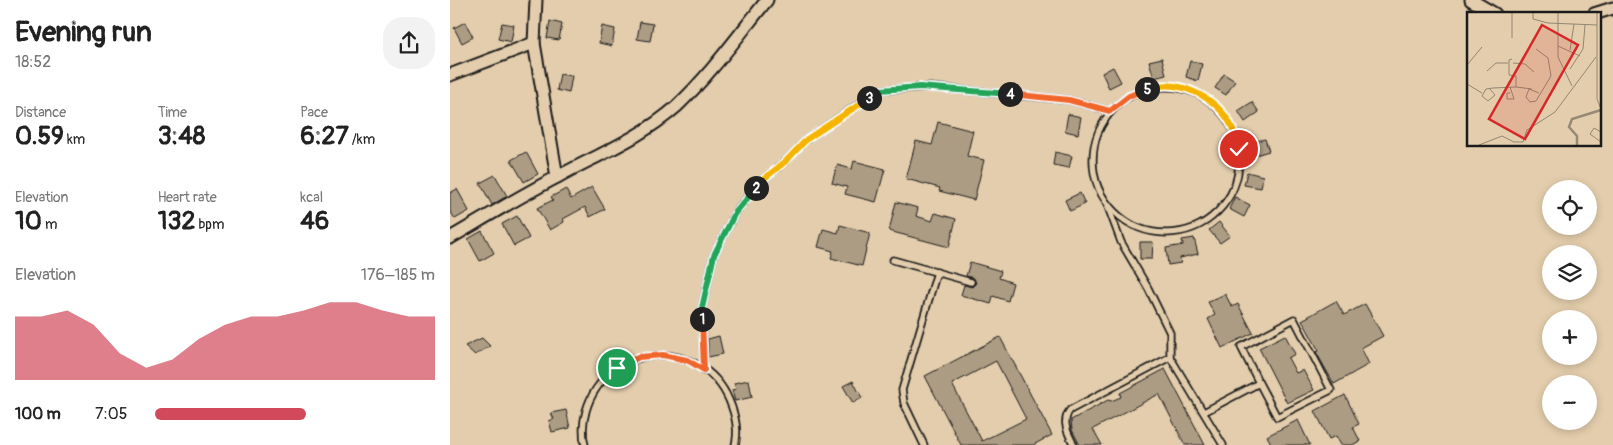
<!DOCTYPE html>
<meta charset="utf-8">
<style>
body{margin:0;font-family:Pangolin,sans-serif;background:#f2f2f2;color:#222;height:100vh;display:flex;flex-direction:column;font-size:19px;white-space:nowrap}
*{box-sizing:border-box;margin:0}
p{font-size:16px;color:#767676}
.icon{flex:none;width:28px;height:28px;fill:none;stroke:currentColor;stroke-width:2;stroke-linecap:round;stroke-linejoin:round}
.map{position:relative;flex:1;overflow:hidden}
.sheet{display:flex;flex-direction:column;background:#fff;width:450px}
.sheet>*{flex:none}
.fabs{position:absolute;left:1092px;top:180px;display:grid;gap:10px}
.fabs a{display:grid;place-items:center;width:55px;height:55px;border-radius:50%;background:#fff;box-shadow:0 2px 8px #0003;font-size:25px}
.pin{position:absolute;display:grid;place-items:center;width:42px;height:42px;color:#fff;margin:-21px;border:2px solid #fff;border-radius:50%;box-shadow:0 1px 5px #0007}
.km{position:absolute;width:25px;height:25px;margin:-12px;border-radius:50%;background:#222;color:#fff;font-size:14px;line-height:25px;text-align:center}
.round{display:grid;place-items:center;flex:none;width:52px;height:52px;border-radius:20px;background:#f2f2f2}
.overview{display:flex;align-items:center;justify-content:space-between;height:85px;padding:0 15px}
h1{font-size:28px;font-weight:800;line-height:38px}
.stats{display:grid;grid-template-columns:repeat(3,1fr);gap:8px;height:85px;padding:5px 15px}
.stats div{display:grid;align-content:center}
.stats b{font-size:25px;font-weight:800}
.stats small{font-size:14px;font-weight:400}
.stats p{font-size:14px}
.chart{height:140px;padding:10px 15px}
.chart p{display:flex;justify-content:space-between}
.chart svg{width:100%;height:90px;margin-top:5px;fill:#d1495b;opacity:.7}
ul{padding:0 15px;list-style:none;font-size:16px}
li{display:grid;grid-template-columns:80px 60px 1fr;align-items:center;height:38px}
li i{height:12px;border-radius:6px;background:#d1495b}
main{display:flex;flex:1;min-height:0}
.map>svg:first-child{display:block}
</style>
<main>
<section class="sheet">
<div class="overview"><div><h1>Evening run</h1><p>18:52</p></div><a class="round"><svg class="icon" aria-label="share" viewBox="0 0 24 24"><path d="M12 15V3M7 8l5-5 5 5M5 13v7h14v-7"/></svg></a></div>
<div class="stats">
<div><p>Distance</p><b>0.59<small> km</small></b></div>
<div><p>Time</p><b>3:48</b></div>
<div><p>Pace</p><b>6:27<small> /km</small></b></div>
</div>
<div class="stats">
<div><p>Elevation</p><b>10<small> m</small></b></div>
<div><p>Heart rate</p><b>132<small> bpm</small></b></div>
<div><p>kcal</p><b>46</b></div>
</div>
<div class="chart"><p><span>Elevation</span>176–185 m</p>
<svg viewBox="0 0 160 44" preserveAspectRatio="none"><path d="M0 44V13L10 13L20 10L30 17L40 31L50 38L60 34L70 24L80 17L90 13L100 13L110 10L120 6L130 6L140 10L150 13L160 13V44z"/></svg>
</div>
<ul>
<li><b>100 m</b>7:05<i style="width:54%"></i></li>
</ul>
</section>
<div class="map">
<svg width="1163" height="445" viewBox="0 0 1163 445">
<rect width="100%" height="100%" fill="#e3cdac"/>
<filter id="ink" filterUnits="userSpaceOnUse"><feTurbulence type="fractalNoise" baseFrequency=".02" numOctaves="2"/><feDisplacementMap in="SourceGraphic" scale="10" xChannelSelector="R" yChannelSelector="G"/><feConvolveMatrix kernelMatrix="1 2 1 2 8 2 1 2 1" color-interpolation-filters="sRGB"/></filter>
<g filter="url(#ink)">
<g fill="#ac9c84" stroke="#1c1c1c" fill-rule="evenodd">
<path d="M 100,21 L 112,24 L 109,40 L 97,38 Z"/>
<path d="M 15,22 L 23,37 L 12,43 L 4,28 Z"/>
<path d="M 190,22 L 203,24 L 200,41 L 187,39 Z"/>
<path d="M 52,23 L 64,25 L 61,42 L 48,39 Z"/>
<path d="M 152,26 L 165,29 L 162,46 L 149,43 Z"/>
<path d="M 712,58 L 716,75 L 704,78 L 699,61 Z"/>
<path d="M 740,61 L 752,64 L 748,81 L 736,77 Z"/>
<path d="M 663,67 L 671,82 L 659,88 L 652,73 Z"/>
<path d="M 110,74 L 122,76 L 119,93 L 107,90 Z"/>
<path d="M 774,74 L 785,81 L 776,95 L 765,88 Z"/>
<path d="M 802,102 L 809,112 L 795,122 L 788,111 Z"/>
<path d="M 618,114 L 631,117 L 628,134 L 615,131 Z"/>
<path d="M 488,122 L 523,131 L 517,156 L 534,160 L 524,200 L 489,191 L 490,188 L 456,179 L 466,141 L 482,145 Z"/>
<path d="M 815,139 L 819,151 L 802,156 L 799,143 Z"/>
<path d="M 76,152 L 88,174 L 74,182 L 61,160 Z"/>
<path d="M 605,152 L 622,156 L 619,168 L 603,165 Z"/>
<path d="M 404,161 L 435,169 L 426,202 L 395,194 L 397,187 L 382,183 L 387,165 L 402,169 Z"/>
<path d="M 797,172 L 813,176 L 811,188 L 794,185 Z"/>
<path d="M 45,175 L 57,196 L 42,205 L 30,183 Z"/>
<path d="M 142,187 L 155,209 L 140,217 L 135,207 L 113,219 L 114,222 L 100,230 L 87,208 L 103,200 L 101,197 L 116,189 L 121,199 Z"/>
<path d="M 7,189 L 19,211 L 5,219 L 0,211 L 0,193 Z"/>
<path d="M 630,193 L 635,204 L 620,211 L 615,200 Z"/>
<path d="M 785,197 L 800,205 L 794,217 L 779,209 Z"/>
<path d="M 446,202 L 468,208 L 466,216 L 482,221 L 485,213 L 506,219 L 499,247 L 439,231 Z"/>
<path d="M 67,216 L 79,238 L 64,246 L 52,224 Z"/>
<path d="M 769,222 L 780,236 L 770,243 L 759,230 Z"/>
<path d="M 390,225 L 420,233 L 412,266 L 381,258 L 383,251 L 368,247 L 373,229 L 388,233 Z"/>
<path d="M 32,231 L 44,253 L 30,261 L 18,239 Z"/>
<path d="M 744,238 L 748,254 L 730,258 L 731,263 L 718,265 L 716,248 L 733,245 L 732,240 Z"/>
<path d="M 690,242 L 703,242 L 702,259 L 690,259 Z"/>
<path d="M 520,262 L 551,271 L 549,278 L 563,283 L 558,301 L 543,296 L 541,304 L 511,295 L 514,285 L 522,287 L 526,283 L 524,278 L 516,276 Z"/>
<path d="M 775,294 L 782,307 L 788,304 L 803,333 L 772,348 L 758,319 L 765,315 L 758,302 Z"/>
<path d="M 886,301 L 894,315 L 915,304 L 933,336 L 911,348 L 919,364 L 884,384 L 866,352 L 869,351 L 852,320 Z"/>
<path d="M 835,335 L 845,354 L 838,358 L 846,373 L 853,370 L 864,390 L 837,403 L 809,348 Z"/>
<path d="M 269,336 L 273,354 L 258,357 L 258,339 Z"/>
<path d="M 550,337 L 602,435 L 583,445 L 511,445 L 475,376 ZM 546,361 L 576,419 L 532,441 L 502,384 Z"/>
<path d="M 32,338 L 40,346 L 25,355 L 15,346 Z"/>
<path d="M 715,369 L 755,445 L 735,445 L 709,394 L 643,429 L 652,445 L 630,445 L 622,430 L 621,420 L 658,400 L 661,401 L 671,397 L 670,393 Z"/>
<path d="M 299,380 L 302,397 L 285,401 L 282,390 L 286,389 L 284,383 Z"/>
<path d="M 403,381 L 412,398 L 403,403 L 393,386 Z"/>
<path d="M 895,395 L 909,424 L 903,427 L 910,441 L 902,445 L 891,445 L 886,436 L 879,439 L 865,411 Z"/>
<path d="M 116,410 L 120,428 L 102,432 L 99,421 L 104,419 L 101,413 Z"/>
<path d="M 848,420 L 860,445 L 822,445 L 817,436 Z"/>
</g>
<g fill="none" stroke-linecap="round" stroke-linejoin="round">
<defs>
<g id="service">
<circle cx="716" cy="160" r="73"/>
<path d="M 658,207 L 671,242 L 698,288 L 720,333 L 720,357 L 773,445"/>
<path d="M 443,260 L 521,282"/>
<path d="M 254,370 L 252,308 L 264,255 L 285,213 L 310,182 L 336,161 L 357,139 L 430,90 L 479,87 L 619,100 L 660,111"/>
<path d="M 754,412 L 809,383 L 791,347 L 844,319 L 881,390 L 827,417 L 809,383"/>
<path d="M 135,445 C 132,434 133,422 136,411 C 155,343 251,335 279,400 C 285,414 289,430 285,445"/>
<path d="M 474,445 L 454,403 L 452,390 L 487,272"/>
<path d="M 624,445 C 618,434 611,421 620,410 L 720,357"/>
</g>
<g id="minor">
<path d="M 86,0 L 84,43 L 107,177"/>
<path d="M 1021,0 L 1045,14"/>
<path d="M 1144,14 L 1163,8"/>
<path d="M 0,75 L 84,43"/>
<path d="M 0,238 C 36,217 72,195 109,176 C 148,155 192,137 226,107 C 260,75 288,36 317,0"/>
</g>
</defs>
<use href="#service" stroke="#1c1c1c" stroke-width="9"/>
<use href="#minor" stroke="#1c1c1c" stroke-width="15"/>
<use href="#service" stroke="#e3cdac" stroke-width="5.5"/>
<use href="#minor" stroke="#e3cdac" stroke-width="11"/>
</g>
</g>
<g fill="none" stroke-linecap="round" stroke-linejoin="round" filter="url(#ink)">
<defs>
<path id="split-1" d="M 167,368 L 189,357 L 213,355 L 237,360 L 254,370 L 252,319"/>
<path id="split-2" d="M 252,319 L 252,308 L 264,255 L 285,213 L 306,188"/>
<path id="split-3" d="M 306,188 L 310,182 L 336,161 L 357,139 L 419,98"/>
<path id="split-4" d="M 419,98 L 430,90 L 470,87 L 560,94"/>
<path id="split-5" d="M 560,94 L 619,100 L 660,111 L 679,96 L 697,89"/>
<path id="split-6" d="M 697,89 C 728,77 768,98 782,127 C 785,134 787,142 789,149"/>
</defs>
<use href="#split-1" stroke="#fff" stroke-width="10"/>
<use href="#split-2" stroke="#fff" stroke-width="10"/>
<use href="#split-3" stroke="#fff" stroke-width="10"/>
<use href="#split-4" stroke="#fff" stroke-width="10"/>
<use href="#split-5" stroke="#fff" stroke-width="10"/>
<use href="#split-6" stroke="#fff" stroke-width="10"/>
<use href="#split-1" stroke="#f0652b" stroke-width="6"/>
<use href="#split-2" stroke="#22a559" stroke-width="6"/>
<use href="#split-3" stroke="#f5b400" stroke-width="6"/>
<use href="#split-4" stroke="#22a559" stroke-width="6"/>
<use href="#split-5" stroke="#f0652b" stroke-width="6"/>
<use href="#split-6" stroke="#f5b400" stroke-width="6"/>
</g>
<g transform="translate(1017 12)">
<rect width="134" height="134" fill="#e3cdac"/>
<path fill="none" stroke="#968975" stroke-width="2.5" d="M 110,133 L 110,124 L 102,115 L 105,107 L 134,98"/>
<path fill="none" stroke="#938672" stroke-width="1" d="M 66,0 L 66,7 L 81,11 L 130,13M 91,0 L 91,45 L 105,74M 130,0 L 130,87 L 134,97M 45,26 L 45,0M 91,34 L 113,44M 69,37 L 81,46 L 84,64 L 69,89 L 63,90 L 59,85 L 62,77 L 72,81M 103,38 L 107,12M 45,47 L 42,48 L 42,63 L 49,64 L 49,75M 46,51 L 58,52 L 67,60M 0,53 L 15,35M 103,57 L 116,37 L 118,13M 20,59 L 29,51 L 41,51M 0,72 L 15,81M 22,76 L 28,83 L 21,89 L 15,84 L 19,77 L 26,76 L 49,75 L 65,77M 43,81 L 40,81 L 40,87 L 47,87 L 43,75M 134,120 L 127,116 L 123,122 L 134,130M 12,133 L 35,124 L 47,130 L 56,130 L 60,118 L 88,100 L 129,45"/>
<path fill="#d62828" fill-opacity="0.15" stroke="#d62828" stroke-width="2.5" d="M 75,13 L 111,33 L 58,127 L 22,107 Z"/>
<rect width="134" height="134" fill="none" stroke="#1c1c1c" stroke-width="2.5"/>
</g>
</svg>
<div class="fabs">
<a><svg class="icon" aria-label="locate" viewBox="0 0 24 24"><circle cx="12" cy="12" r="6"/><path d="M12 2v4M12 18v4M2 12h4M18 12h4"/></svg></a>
<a><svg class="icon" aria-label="layers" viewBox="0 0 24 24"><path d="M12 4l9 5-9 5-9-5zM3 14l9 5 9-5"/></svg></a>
<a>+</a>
<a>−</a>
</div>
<div class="pin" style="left:167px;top:368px;background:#1e9e55"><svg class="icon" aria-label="arrive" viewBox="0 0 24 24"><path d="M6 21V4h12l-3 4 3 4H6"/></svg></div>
<div class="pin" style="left:789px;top:149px;background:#d93025"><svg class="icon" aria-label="check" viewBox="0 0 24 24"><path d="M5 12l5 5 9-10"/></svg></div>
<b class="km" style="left:252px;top:319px">1</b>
<b class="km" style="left:306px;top:188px">2</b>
<b class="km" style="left:419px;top:98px">3</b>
<b class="km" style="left:560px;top:94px">4</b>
<b class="km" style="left:697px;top:89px">5</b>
</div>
</main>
